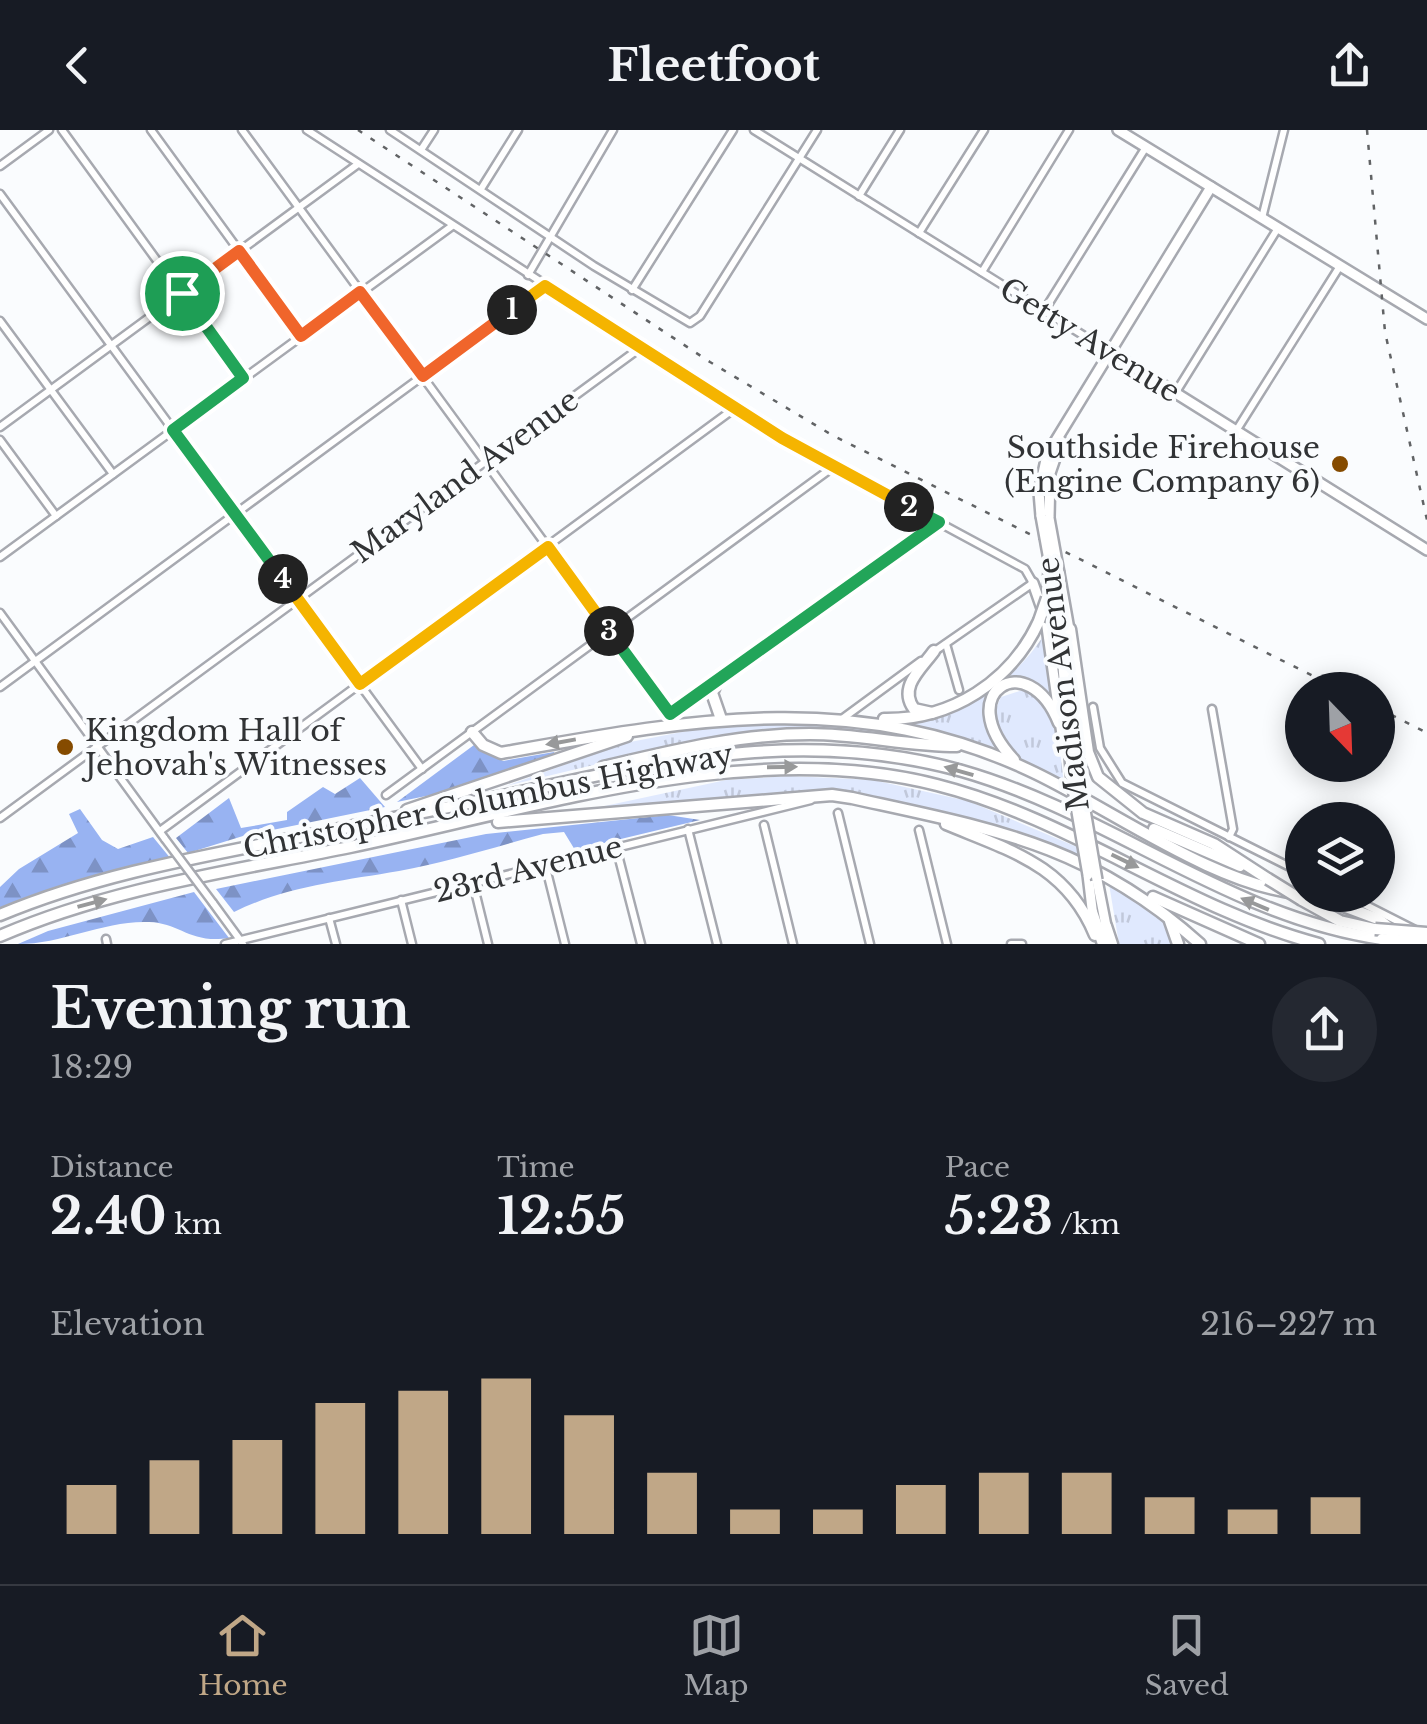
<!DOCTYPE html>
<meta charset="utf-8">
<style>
body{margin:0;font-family:"Libre Baskerville",serif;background:#242831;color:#f1f3f6;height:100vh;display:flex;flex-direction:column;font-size:38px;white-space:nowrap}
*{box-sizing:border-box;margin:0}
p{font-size:32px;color:#9ea1a6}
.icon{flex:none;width:55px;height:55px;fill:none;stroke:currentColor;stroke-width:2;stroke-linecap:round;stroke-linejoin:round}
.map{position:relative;height:814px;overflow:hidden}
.sheet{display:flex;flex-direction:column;background:#171b24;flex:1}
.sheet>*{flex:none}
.needle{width:65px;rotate:157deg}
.fabs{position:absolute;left:1285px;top:542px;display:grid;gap:20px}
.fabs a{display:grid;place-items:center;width:110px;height:110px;border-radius:50%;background:#171b24;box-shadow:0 5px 25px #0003;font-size:50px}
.pin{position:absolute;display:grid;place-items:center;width:85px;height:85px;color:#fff;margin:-42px;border:5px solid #fff;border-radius:50%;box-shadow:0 2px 10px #0007}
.km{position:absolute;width:50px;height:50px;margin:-25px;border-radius:50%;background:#222;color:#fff;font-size:28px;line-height:50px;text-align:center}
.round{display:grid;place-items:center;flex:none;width:105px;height:105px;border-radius:52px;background:#242831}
.summary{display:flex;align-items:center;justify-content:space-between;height:170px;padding:0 50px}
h1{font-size:55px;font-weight:800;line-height:75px}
.metrics{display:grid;grid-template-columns:repeat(3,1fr);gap:15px;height:170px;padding:10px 50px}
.metrics div{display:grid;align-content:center}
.metrics b{font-size:50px;font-weight:800}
.metrics small{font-size:28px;font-weight:400}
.metrics p{font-size:28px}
.chart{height:280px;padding:20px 50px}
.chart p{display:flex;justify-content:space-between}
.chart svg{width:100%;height:180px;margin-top:10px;stroke:#c0a787;stroke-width:6}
header{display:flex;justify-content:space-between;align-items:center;height:130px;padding:0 50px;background:#171b24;font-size:45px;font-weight:800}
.menu{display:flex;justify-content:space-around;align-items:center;height:140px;border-top:2px solid #363941;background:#171b24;font-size:28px;color:#9ea1a6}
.menu a{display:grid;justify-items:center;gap:5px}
.menu .current{color:#c0a787}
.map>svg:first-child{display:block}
</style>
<header><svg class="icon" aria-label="back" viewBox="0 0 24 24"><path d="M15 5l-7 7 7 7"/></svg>Fleetfoot<svg class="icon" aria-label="share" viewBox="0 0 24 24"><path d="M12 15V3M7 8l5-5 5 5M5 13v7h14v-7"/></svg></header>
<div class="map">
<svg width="1427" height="814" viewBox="0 0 1427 814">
<defs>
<pattern id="grass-tufts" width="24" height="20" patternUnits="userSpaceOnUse" patternTransform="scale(2.5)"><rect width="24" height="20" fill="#e0e9fe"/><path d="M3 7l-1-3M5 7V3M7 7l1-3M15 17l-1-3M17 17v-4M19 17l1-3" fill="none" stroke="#c1c8da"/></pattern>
<pattern id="forest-firs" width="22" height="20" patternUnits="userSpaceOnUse" patternTransform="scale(2.5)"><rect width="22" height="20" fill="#98b3f2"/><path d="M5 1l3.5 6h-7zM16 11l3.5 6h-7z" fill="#7d92c5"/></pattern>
</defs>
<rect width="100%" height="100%" fill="#fafcfe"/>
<g fill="url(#grass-tufts)">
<path d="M 1044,505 L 1053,570 L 1028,550 L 1006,553 L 989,566 L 985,598 L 997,618 L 909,594 C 964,588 1014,551 1044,505 Z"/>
<path d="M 1029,558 C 1060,578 1059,619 1064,653 C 1030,638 978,610 1001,567 Z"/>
<path d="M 718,595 L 836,595 L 895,601 L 896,608 L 758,604 L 706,608 L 506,656 L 625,613 Z"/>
<path d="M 790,646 L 873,650 L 968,671 L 1077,717 L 1079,727 L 859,664 L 825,663 L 572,683 L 726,650 Z"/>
<path d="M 1109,754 C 1144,771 1161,777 1174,814 L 1119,814 Z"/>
</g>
<g fill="url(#forest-firs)">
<path d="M 474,615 L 503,631 L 554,622 L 556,628 L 465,658 L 397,672 Z"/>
<path d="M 360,648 L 385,677 L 243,706 L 188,723 L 176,708 L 229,668 L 241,698 L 287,690 L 287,682 L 323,657 L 335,664 Z"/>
<path d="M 80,679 L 102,710 L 118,719 L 153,707 L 171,729 L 32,765 L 0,778 L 0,757 L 19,739 L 78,703 L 69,684 Z"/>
<path d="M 668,685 L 700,690 L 575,720 L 564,702 L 543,704 C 495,717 447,732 399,741 C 341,751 287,756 234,782 L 216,759 L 486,704 Z"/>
<path d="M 194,762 L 229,808 C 190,814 180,793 149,792 C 105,790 63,814 18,814 L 48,801 Z"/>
</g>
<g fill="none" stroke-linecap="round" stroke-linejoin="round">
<defs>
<g id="minor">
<path d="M 62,0 L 243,249"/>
<path d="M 151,0 L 301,206"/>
<path d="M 242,0 L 670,584 L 671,594"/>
<path d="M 307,0 L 782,308 L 1025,439 L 1033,453 L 935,521"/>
<path d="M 390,0 L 594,136 L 690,193 L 700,186 L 817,0"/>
<path d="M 754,0 L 1110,222"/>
<path d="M 421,20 L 434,0"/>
<path d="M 0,36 L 49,0"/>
<path d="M 481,59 L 518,0"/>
<path d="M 0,64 L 422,639"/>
<path d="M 859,66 L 900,0"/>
<path d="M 1262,88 L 1284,0"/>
<path d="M 919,103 L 984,0"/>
<path d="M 982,142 L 1069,0"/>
<path d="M 528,145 L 613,0"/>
<path d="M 632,160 L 733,0"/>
<path d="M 1044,181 L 1146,17"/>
<path d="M 0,191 L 113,344"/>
<path d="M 1176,262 L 1278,98"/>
<path d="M 0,297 L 358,34"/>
<path d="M 1236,301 L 1340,136"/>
<path d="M 0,310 L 56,386"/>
<path d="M 0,427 L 452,96"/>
<path d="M 0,483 L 165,709"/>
<path d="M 946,514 L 959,560"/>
<path d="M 0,557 L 545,156"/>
<path d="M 1093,577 L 1100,618 L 1122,653 L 1302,743"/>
<path d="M 1212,579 L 1233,699 L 1229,707"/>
<path d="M 670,584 L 939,392"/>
<path d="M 842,589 L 921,531"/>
<path d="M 386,665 L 833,337"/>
<path d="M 838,683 L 870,814"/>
<path d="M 0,688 L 640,218"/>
<path d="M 764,695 L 793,814"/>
<path d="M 688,699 L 717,814"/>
<path d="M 919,700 L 947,814"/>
<path d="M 160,701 L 735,278"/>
<path d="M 616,717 L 641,814"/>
<path d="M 545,734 L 565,814"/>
<path d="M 473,753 L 488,814"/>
<path d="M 1346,765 L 1417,801"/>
<path d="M 401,770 L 412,814"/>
<path d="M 213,773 L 243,814"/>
<path d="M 329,788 L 336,814"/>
<path d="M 106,809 L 107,814"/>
<path d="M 225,814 L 811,670"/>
<path d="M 1011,814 L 1022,814"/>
</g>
<g id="major">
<path d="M 1118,0 L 1427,189"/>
<path d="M 1110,222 L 1427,420"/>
<path d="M 1041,386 L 1039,362 L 1047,325 L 1211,57"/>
<path d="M 1049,388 L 1050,343 L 1061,311"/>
<path d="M 1059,443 L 1070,505"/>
<path d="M 1052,447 L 1060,497 L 1072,653"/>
<path d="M 1033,453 L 1046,490 L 1063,612"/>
<path d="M 1071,530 L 1081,657"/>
<path d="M 1088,745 L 1093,787"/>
<path d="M 1097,750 L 1107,801"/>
</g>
<g id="highway">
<path d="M 1047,468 L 1050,436"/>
<path d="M 1070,499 L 1088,622 L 1098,647 L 1143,683 L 1214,714 L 1268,749"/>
<path d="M 717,552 L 712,563 L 721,589"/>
<path d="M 932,583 L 914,579 C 898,557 921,539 934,521"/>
<path d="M 884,589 C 951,590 1011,552 1039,491"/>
<path d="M 472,602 L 483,615 L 501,623 C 687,590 857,557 1035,643 C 1116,682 1214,755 1302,764"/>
<path d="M 1014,630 C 950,562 1028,515 1059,593"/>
<path d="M 603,637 C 671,621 739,604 810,604 C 859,604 908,616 957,616"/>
<path d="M 407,680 L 627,606"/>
<path d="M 498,692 L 832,665 L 852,668 C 993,699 1089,714 1200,814"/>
<path d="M 946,694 C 1011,721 1066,735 1095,805"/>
<path d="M 1154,699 L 1240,736"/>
<path d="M 1314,765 L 1378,789 L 1393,801"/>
<path d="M 1153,767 L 1259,814"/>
<path d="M 1302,770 L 1340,791 L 1375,799"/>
<path d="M 1092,782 L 1103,814"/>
<path d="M 0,785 C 109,739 230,722 344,698 C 406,685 468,674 530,660 C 676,627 814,600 962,641 C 1109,683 1229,787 1382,809"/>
<path d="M 1170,791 L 1178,814"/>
<path d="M 1106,796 L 1112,814"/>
<path d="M 0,806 C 110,758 233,741 350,717 C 536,678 750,607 937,655 C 1072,689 1185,779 1319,814"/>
</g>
</defs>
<use href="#minor" stroke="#a7a9b0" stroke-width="11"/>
<use href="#major" stroke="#a7a9b0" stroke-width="14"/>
<use href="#highway" stroke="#a7a9b0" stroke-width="15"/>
<use href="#minor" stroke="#fff" stroke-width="6"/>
<use href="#major" stroke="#fff" stroke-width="9"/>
<use href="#highway" stroke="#fff" stroke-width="10"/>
<g stroke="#616365" stroke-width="2.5" stroke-dasharray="5 10" stroke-linecap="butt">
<path d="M 358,0 L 710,232 L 832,305 L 1341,560"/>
<path d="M 1367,0 L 1385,202 L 1427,390"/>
<path d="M 1378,578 L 1427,603"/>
</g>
<defs>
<path id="minor-bridge" d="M 165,709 L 213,773"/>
<g id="major-bridge">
<path d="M 1041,386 L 1049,430"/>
<path d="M 1049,388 L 1059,443"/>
<path d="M 1072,653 L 1088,745"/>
<path d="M 1081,657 L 1097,750"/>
</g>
<g id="highway-bridge">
<path d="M 1039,491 L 1047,468"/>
<path d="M 1268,749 L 1302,770"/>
<path d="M 1375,799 L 1427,803"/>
<path d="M 1382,809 L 1427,812"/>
</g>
</defs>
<use href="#minor-bridge" stroke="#a7a9b0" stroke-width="11" stroke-linecap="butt"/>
<use href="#major-bridge" stroke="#a7a9b0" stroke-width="14" stroke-linecap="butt"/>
<use href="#highway-bridge" stroke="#a7a9b0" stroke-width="15" stroke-linecap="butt"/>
<use href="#minor-bridge" stroke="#fff" stroke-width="6"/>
<use href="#major-bridge" stroke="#fff" stroke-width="9"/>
<use href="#highway-bridge" stroke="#fff" stroke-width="10"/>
</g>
<defs><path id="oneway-solid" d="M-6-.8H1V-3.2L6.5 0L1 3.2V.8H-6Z" transform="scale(2.5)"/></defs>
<g fill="#98999a">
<use href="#oneway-solid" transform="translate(561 612) rotate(170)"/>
<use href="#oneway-solid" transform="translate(782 637) rotate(-1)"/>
<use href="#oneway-solid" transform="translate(959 641) rotate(-164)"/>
<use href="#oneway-solid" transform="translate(1125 731) rotate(26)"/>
<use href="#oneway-solid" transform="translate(92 773) rotate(-15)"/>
<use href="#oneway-solid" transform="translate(1255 774) rotate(-157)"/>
</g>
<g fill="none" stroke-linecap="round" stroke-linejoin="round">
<defs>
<path id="split-1" d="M 182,163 L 239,121 L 301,206 L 360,162 L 423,246 L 512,180"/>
<path id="split-2" d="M 512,180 L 545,156 L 782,308 L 909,377"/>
<path id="split-3" d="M 609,501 L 670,584 L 939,392 L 909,377"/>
<path id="split-4" d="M 283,449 L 360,554 L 548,417 L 609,501"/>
<path id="split-5" d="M 182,163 L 243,248 L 173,300 L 283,449"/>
</defs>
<use href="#split-1" stroke="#fff" stroke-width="20"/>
<use href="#split-2" stroke="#fff" stroke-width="20"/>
<use href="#split-3" stroke="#fff" stroke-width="20"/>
<use href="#split-4" stroke="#fff" stroke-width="20"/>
<use href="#split-5" stroke="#fff" stroke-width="20"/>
<use href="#split-1" stroke="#f0652b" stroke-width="12"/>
<use href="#split-2" stroke="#f5b400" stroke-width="12"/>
<use href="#split-3" stroke="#22a559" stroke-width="12"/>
<use href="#split-4" stroke="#f5b400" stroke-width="12"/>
<use href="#split-5" stroke="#22a559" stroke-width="12"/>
</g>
<g fill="#854b00" stroke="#fafcfe" stroke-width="4">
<circle cx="1340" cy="334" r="10"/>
<circle cx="65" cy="617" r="10"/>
</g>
<g text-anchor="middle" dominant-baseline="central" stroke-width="8" stroke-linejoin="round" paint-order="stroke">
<g font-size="30" fill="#313335" stroke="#fafcfe">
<text transform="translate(1090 210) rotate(32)">Getty Avenue</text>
<text transform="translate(465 346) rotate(-36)">Maryland Avenue</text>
<text transform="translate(1063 554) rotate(-97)">Madison Avenue</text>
<text transform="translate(488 671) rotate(-11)">Christopher Columbus Highway</text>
<text transform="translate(528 739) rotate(-14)">23rd Avenue</text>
</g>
<g font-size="30" fill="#313335" stroke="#fafcfe" text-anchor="end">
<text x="1320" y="317">Southside Firehouse<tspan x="1320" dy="34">(Engine Company 6)</tspan></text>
<text x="85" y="600" text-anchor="start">Kingdom Hall of<tspan x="85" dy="34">Jehovah's Witnesses</tspan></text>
</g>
</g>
</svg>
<div class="fabs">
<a><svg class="needle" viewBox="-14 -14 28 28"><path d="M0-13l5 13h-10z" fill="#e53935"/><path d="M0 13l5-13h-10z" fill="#9ea1a6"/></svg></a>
<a><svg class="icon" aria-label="layers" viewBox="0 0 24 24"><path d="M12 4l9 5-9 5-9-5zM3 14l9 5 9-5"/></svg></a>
</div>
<div class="pin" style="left:182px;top:163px;background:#1e9e55"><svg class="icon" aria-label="arrive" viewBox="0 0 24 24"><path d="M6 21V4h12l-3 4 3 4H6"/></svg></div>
<b class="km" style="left:512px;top:180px">1</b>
<b class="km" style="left:909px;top:377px">2</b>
<b class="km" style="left:609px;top:501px">3</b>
<b class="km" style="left:283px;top:449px">4</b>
</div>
<section class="sheet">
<div class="summary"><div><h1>Evening run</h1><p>18:29</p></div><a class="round"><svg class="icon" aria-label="share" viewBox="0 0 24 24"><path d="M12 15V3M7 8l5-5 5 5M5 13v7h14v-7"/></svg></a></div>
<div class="metrics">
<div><p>Distance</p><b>2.40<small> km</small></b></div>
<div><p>Time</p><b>12:55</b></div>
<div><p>Pace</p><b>5:23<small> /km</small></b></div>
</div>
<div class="chart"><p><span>Elevation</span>216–227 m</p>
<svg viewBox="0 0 160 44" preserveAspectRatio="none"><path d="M5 44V32M15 44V26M25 44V21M35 44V12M45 44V9M55 44V6M65 44V15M75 44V29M85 44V38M95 44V38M105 44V32M115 44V29M125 44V29M135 44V35M145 44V38M155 44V35"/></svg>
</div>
</section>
<nav class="menu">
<a class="current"><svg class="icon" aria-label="home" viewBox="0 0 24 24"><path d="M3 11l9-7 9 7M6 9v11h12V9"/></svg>Home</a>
<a><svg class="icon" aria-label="map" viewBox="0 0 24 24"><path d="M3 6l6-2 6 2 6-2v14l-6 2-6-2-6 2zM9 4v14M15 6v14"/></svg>Map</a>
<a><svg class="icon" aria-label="saved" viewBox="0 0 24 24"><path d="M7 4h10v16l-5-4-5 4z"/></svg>Saved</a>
</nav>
